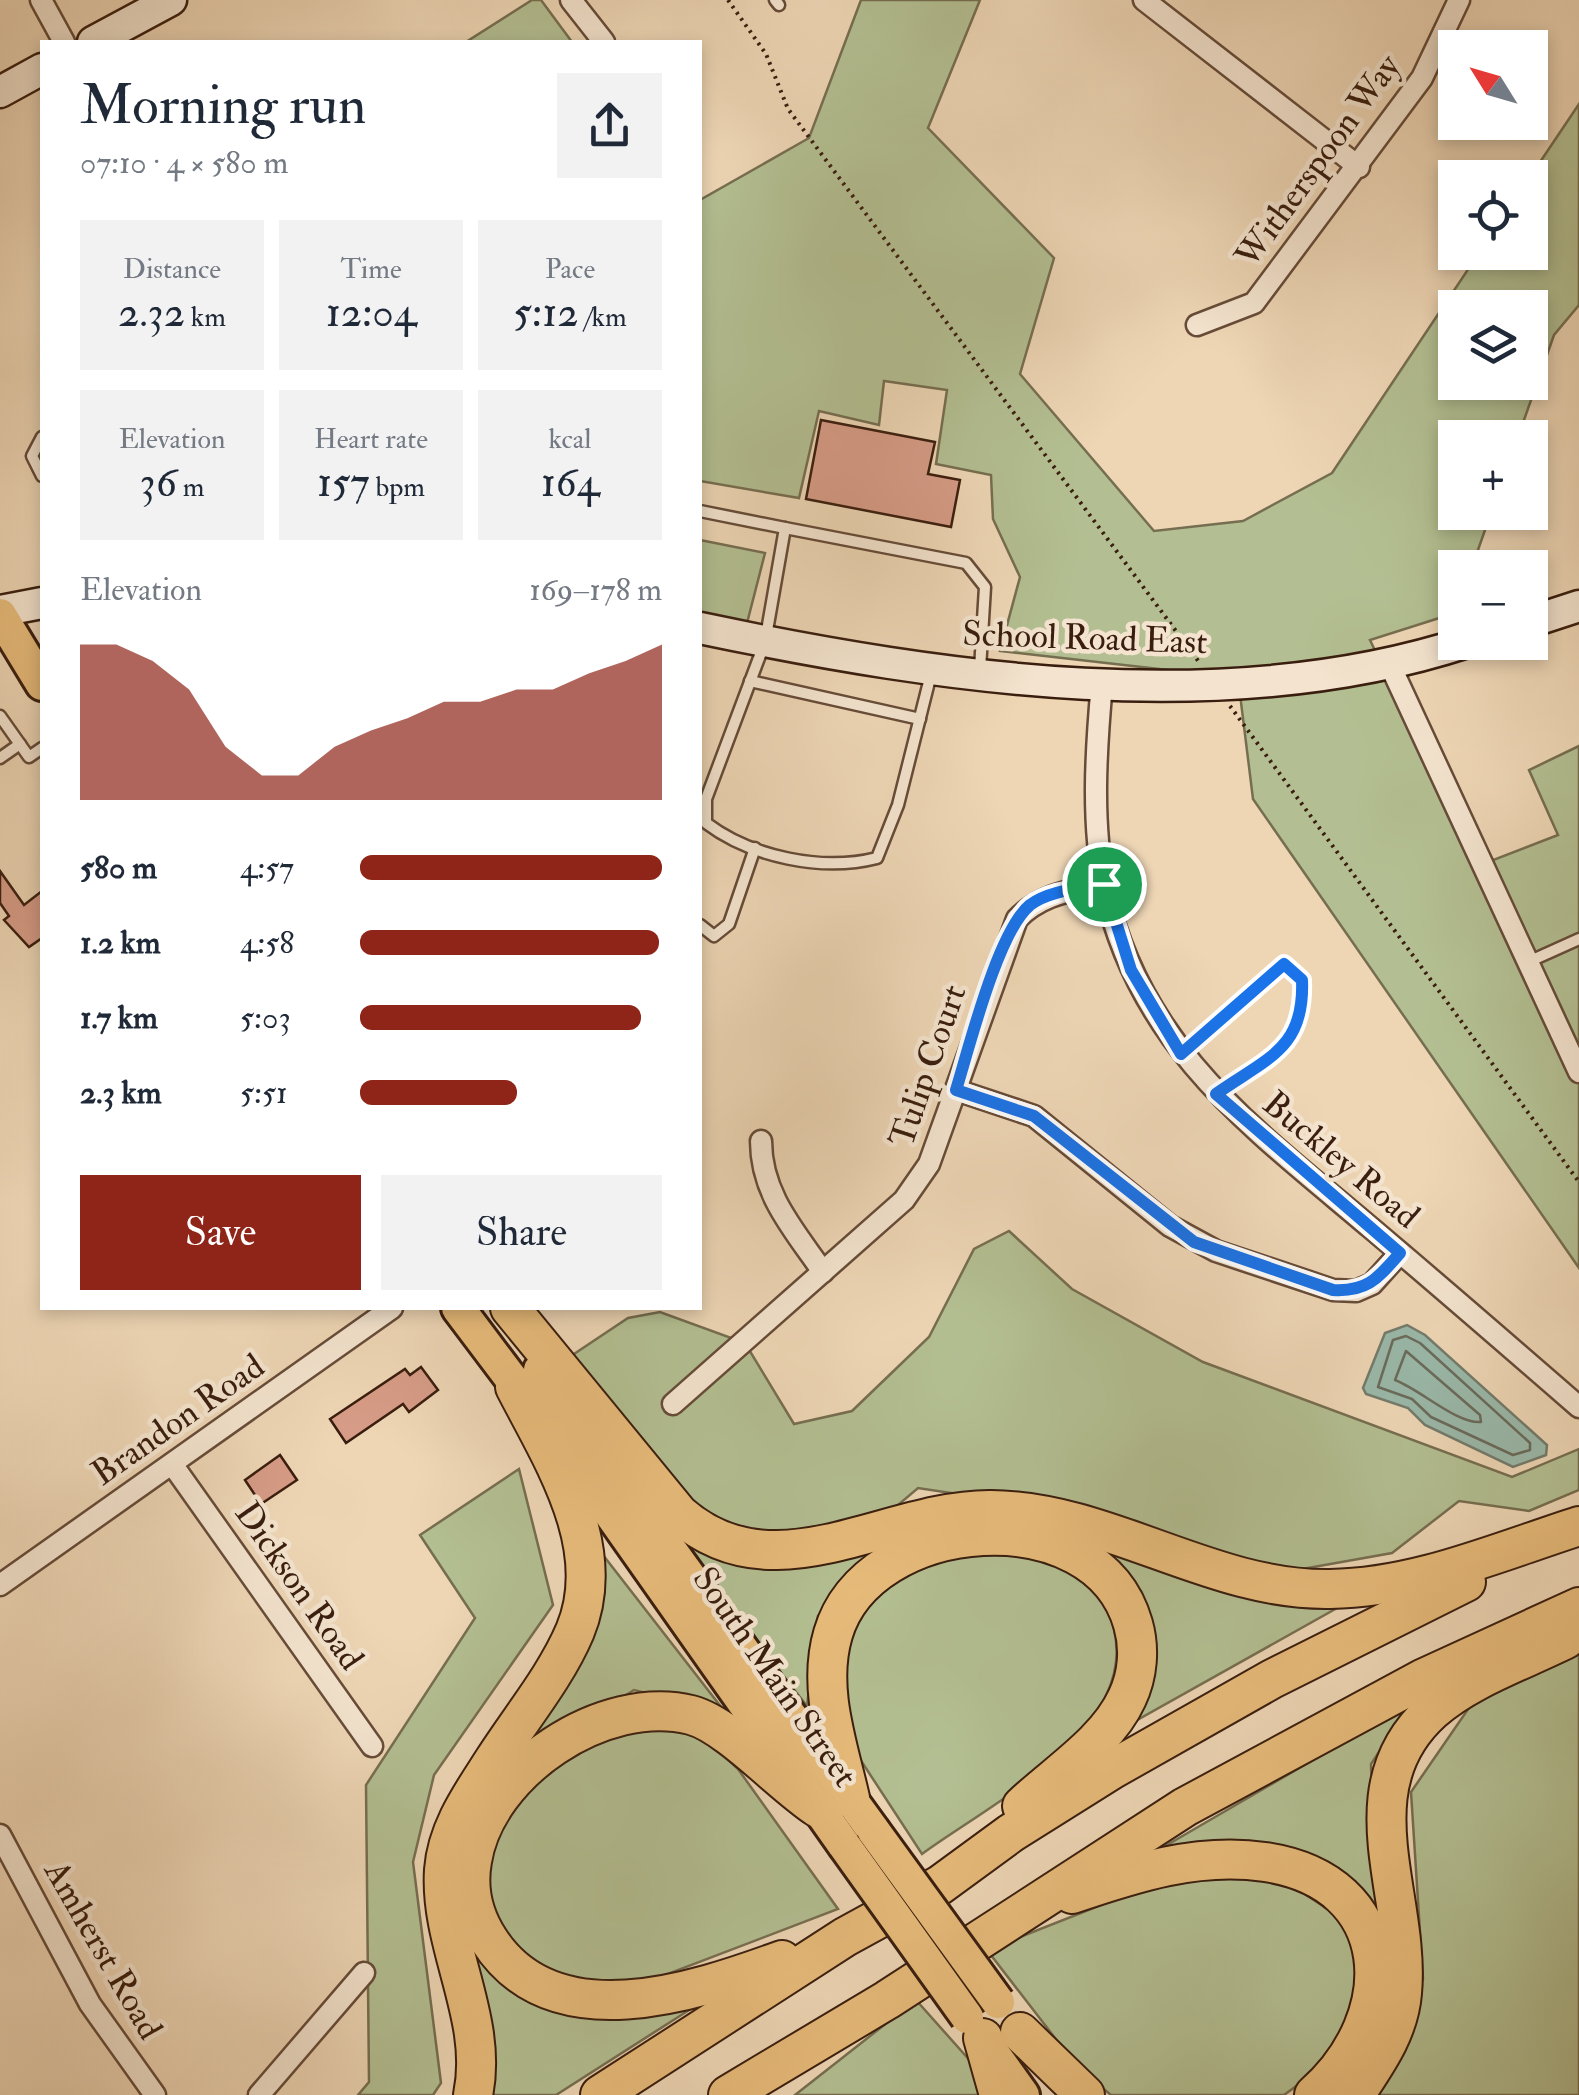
<!DOCTYPE html>
<meta charset="utf-8">
<style>
body{margin:0;font-family:"IM FELL Double Pica",serif;background:#f2f2f3;color:#1f2937;height:100vh;display:flex;flex-direction:column;font-size:38px;white-space:nowrap}
*{box-sizing:border-box;margin:0}
p{font-size:32px;color:#747a83}
.icon{flex:none;width:55px;height:55px;fill:none;stroke:currentColor;stroke-width:2;stroke-linecap:round;stroke-linejoin:round}
.map{position:relative;flex:1;overflow:hidden}
.sheet{position:absolute;left:40px;top:40px;width:662px;height:1270px;display:flex;flex-direction:column;background:#fff;border-radius:0px;box-shadow:0 5px 15px #0003}
.sheet>*{flex:none}
.needle{width:65px;rotate:307deg}
.fabs{position:absolute;left:1438px;top:30px;display:grid;gap:20px}
.fabs a{display:grid;place-items:center;width:110px;height:110px;border-radius:0px;background:#fff;box-shadow:0 5px 15px #0003;font-size:50px}
.pin{position:absolute;display:grid;place-items:center;width:85px;height:85px;color:#fff;margin:-42px;border:5px solid #fff;border-radius:50%;box-shadow:0 2px 10px #0007}
.round{display:grid;place-items:center;flex:none;width:105px;height:105px;border-radius:0px;background:#f2f2f3}
.overview{display:flex;align-items:center;justify-content:space-between;height:170px;padding:0 40px}
h1{font-size:55px;font-weight:600;line-height:75px}
.figures{display:grid;grid-template-columns:repeat(3,1fr);gap:15px;height:170px;padding:10px 40px}
.figures div{display:grid;align-content:center;border-radius:0px;background:#f2f2f3;text-align:center}
.figures b{font-size:42px;font-weight:600}
.figures small{font-size:28px;font-weight:400}
.figures p{font-size:28px}
.chart{height:280px;padding:20px 40px}
.chart p{display:flex;justify-content:space-between}
.chart svg{width:100%;height:180px;margin-top:10px;fill:#8f2418;opacity:.7}
.cta{display:flex;gap:20px;margin-top:auto;padding:20px 40px}
.cta a{flex:1;height:115px;border-radius:0px;background:#8f2418;color:#fff;font-size:40px;font-weight:600;line-height:115px;text-align:center}
.cta a+a{background:#f2f2f3;color:#1f2937}
ul{padding:0 40px;list-style:none;font-size:32px}
li{display:grid;grid-template-columns:160px 120px 1fr;align-items:center;height:75px}
li i{height:25px;border-radius:12px;background:#8f2418}
.map>svg:first-child{display:block}
</style>
<div class="map">
<svg width="1579" height="2095" viewBox="0 0 1579 2095">
<rect width="100%" height="100%" fill="#eed6b5"/>
<filter id="stains"><feTurbulence type="fractalNoise" baseFrequency=".002" numOctaves="4"/><feColorMatrix values="0 0 0 0 .2 0 0 0 0 .09 0 0 0 0 .02 0 0 0 .5 -.17"/></filter>
<radialGradient id="worn" r=".72"><stop offset=".6" stop-color="#630" stop-opacity="0"/><stop offset="1" stop-color="#630" stop-opacity=".3"/></radialGradient>
<g fill="#b3bf92" stroke="#766e50" stroke-width="2.5" fill-rule="evenodd">
<path d="M 532,0 L 541,0 L 572,42 L 466,42 Z"/>
<path d="M 861,0 L 980,0 L 928,128 L 1054,258 L 1020,374 L 1154,531 L 1243,521 L 1332,473 L 1479,253 L 1530,252 L 1530,177 L 1579,104 L 1579,305 L 1554,335 L 1518,437 L 1455,438 L 1455,512 L 1491,513 L 1472,567 L 1455,568 L 1455,613 L 1370,640 L 1478,866 L 1558,835 L 1529,770 L 1579,746 L 1579,1268 L 1253,799 L 1238,678 L 1000,651 L 1020,577 L 993,519 L 991,475 L 936,464 L 947,390 L 884,381 L 879,425 L 819,411 L 799,498 L 700,481 L 700,200 L 809,138 ZM 1455,308 L 1530,308 L 1530,382 L 1455,382 Z"/>
<path d="M 700,540 L 765,553 L 747,623 L 700,617 Z"/>
<path d="M 1009,1231 L 1072,1289 L 1203,1362 L 1512,1477 L 1579,1449 L 1579,1490 L 1529,1511 L 1459,1501 L 1392,1553 L 1269,1575 L 1136,1521 L 918,1488 L 878,1522 L 764,1538 L 710,1525 L 571,1356 L 628,1318 L 660,1312 L 745,1343 L 794,1424 L 852,1411 L 929,1337 L 974,1249 Z"/>
<path d="M 519,1469 L 553,1605 L 434,1775 L 413,1862 L 441,2083 L 433,2095 L 358,2095 L 369,2082 L 366,1785 L 475,1618 L 420,1535 Z"/>
<path d="M 671,1533 L 782,1566 L 878,1551 L 818,1616 L 807,1706 Z"/>
<path d="M 1083,1539 L 1346,1603 L 1114,1733 L 1150,1659 L 1141,1591 Z"/>
<path d="M 596,1546 L 725,1712 L 634,1690 L 493,1779 Z"/>
<path d="M 1003,1548 C 1056,1560 1096,1567 1113,1625 C 1142,1729 993,1802 922,1854 L 856,1753 L 843,1673 L 854,1616 L 906,1564 Z"/>
<path d="M 1579,1653 L 1579,2095 L 1375,2095 L 1423,1979 L 1411,1792 L 1473,1702 Z"/>
<path d="M 1411,1703 L 1371,1764 L 1374,1867 L 1387,1944 L 1339,1874 L 1249,1841 L 1155,1852 Z"/>
<path d="M 689,1723 L 738,1769 L 838,1909 L 618,1993 L 547,1974 L 494,1931 L 483,1870 L 491,1825 L 544,1772 L 608,1733 Z"/>
<path d="M 1265,1868 L 1335,1914 L 1358,1953 L 1357,2009 L 1314,2073 L 1284,2095 L 1111,2095 L 1079,2069 L 987,1950 L 1167,1879 Z"/>
<path d="M 465,1933 L 516,1988 L 697,2005 L 556,2095 L 487,2095 Z"/>
<path d="M 916,2000 L 973,2064 L 982,2095 L 795,2095 Z"/>
</g>
<path fill="#9ab9aa" stroke="#737b6c" stroke-width="2.5" d="M 1407,1325 L 1425,1335 L 1547,1445 L 1546,1455 L 1513,1467 L 1425,1425 L 1408,1408 L 1366,1394 L 1363,1388 L 1385,1333 Z"/>
<g fill="none" stroke-linecap="round" stroke-linejoin="round">
<g stroke="#6a6b5c" stroke-width="2.5">
<path d="M 1406,1336 L 1420,1343 L 1530,1443 L 1530,1450 L 1513,1455 L 1431,1417 L 1412,1399 L 1378,1387 L 1393,1340 Z"/>
<path d="M 1406,1351 L 1480,1415 L 1481,1422 C 1457,1424 1421,1390 1395,1380 Z"/>
</g>
</g>
<g fill="#d79c87" stroke="#391d0e" stroke-width="2.5">
<path d="M 821,420 L 935,442 L 928,474 L 960,480 L 951,527 L 806,499 Z"/>
<path d="M 0,871 L 24,905 L 42,891 L 42,938 L 29,947 L 4,920 L 9,916 L 0,903 Z"/>
<path d="M 421,1367 L 438,1390 L 409,1412 L 403,1404 L 346,1443 L 330,1419 L 405,1369 L 410,1375 Z"/>
<path d="M 280,1455 L 297,1480 L 261,1504 L 245,1480 Z"/>
</g>
<g fill="none" stroke-linecap="round" stroke-linejoin="round">
<defs>
<g id="lane">
<path d="M 775,0 L 779,5"/>
<path d="M 42,437 L 32,456 L 42,476"/>
<path d="M 700,511 L 785,528"/>
<path d="M 932,670 L 898,805 L 877,858 C 822,872 751,857 706,823 L 706,799 L 765,642 L 785,528 L 966,563 L 985,587 L 980,669"/>
<path d="M 750,681 L 920,719"/>
<path d="M 0,716 L 29,757 L 42,748"/>
<path d="M 0,758 L 20,744"/>
<path d="M 700,925 L 714,936 L 729,924 L 755,848"/>
<path d="M 1528,962 L 1579,939"/>
<path d="M 1182,1054 L 1284,964 L 1301,980 C 1305,1048 1268,1057 1218,1093"/>
</g>
<g id="street">
<path d="M 41,0 L 64,42"/>
<path d="M 571,0 L 604,42"/>
<path d="M 1144,0 L 1359,167"/>
<path d="M 1197,325 L 1254,303 L 1422,78 L 1459,0"/>
<path d="M 1390,665 L 1579,1072"/>
<path d="M 1102,683 C 1096,749 1091,824 1105,889 C 1140,1048 1254,1129 1371,1228 C 1441,1287 1510,1347 1579,1407"/>
<path d="M 956,1090 L 1034,1116 L 1170,1226 L 1216,1251 L 1333,1290 L 1356,1291 L 1372,1284 L 1400,1253"/>
<path d="M 761,1141 C 761,1194 794,1230 823,1272"/>
<path d="M 673,1404 L 904,1200 L 929,1164 L 1017,919 C 1041,894 1070,891 1104,883"/>
<path d="M 172,1464 L 372,1746"/>
<path d="M 0,1585 L 392,1308"/>
<path d="M 0,1835 L 90,2004 L 155,2095"/>
<path d="M 259,2095 L 364,1973"/>
</g>
<g id="secondary">
<path d="M 93,42 L 171,0"/>
<path d="M 0,92 L 42,69"/>
<path d="M 0,611 L 42,603"/>
<path d="M 1530,622 L 1579,606"/>
<path d="M 700,628 C 943,679 1226,721 1467,642"/>
</g>
<g id="primary">
<path d="M 0,615 L 42,684"/>
<path d="M 458,1308 L 574,1462 L 844,1845"/>
<path d="M 540,1370 L 873,1830"/>
<path d="M 990,2049 L 1023,2095"/>
</g>
<g id="highway">
<path d="M 510,1308 L 679,1514 C 774,1598 885,1509 991,1510 C 1109,1511 1211,1591 1330,1589 C 1416,1588 1498,1552 1579,1526"/>
<path d="M 850,1798 C 838,1745 817,1688 833,1634 C 868,1514 1097,1496 1133,1624 C 1140,1648 1138,1675 1127,1698 C 1107,1742 1057,1773 1022,1806"/>
<path d="M 1072,1894 C 1134,1873 1198,1852 1265,1862 C 1399,1882 1403,2016 1314,2095"/>
<path d="M 782,1960 C 694,1992 553,2040 489,1940 C 474,1917 467,1889 472,1861 C 486,1771 604,1693 691,1715 C 729,1725 781,1784 818,1808"/>
<path d="M 1020,2032 L 1085,2095"/>
<path d="M 983,2038 L 999,2095"/>
<path d="M 473,2095 C 489,2018 439,1946 444,1870 C 447,1828 473,1793 494,1760 C 521,1718 556,1676 575,1631 C 610,1547 552,1459 515,1387"/>
<path d="M 600,2095 L 845,1937 L 940,1885 L 1011,1833 L 1113,1769 L 1272,1679 L 1466,1582"/>
<path d="M 728,2095 L 887,2000 L 1185,1807 L 1424,1678 L 1579,1607"/>
<path d="M 1355,2095 C 1376,2063 1399,2032 1402,1993 C 1411,1896 1345,1790 1432,1711 C 1468,1679 1522,1661 1566,1639"/>
</g>
</defs>
<use href="#lane" stroke="#664b38" stroke-width="15"/>
<use href="#street" stroke="#664b38" stroke-width="25"/>
<use href="#secondary" stroke="#391d0e" stroke-width="35"/>
<use href="#primary" stroke="#391d0e" stroke-width="38"/>
<use href="#highway" stroke="#391d0e" stroke-width="42"/>
<g stroke="#391d0e" stroke-width="4" stroke-dasharray="2.5 5" stroke-linecap="butt">
<path d="M 728,0 L 766,54 L 788,109 L 1199,662"/>
<path d="M 1230,706 L 1579,1182"/>
</g>
<use href="#lane" stroke="#f4e4cf" stroke-width="10"/>
<use href="#street" stroke="#f4e4cf" stroke-width="20"/>
<use href="#secondary" stroke="#f4e4cf" stroke-width="30"/>
<use href="#primary" stroke="#e7bb7a" stroke-width="32"/>
<use href="#highway" stroke="#e7bb7a" stroke-width="38"/>
<defs>
<g id="primary-bridge">
<path d="M 873,1830 L 998,2002"/>
<path d="M 844,1845 L 967,2017"/>
</g>
</defs>
<use href="#primary-bridge" stroke="#391d0e" stroke-width="38" stroke-linecap="butt"/>
<use href="#primary-bridge" stroke="#e7bb7a" stroke-width="32"/>
</g>
<g fill="none" stroke-linecap="round" stroke-linejoin="round">
<defs>
<path id="route" d="M 1104,884 L 1131,970 L 1181,1054 L 1284,964 L 1302,980 C 1305,1049 1267,1058 1216,1094 L 1400,1253 C 1378,1278 1368,1292 1333,1290 L 1194,1242 L 1034,1116 L 956,1090 C 969,1048 998,931 1030,905 C 1050,890 1080,889 1104,884 Z"/>
</defs>
<use href="#route" stroke="#fff" stroke-width="20"/>
<use href="#route" stroke="#1a73e8" stroke-width="12"/>
</g>
<g text-anchor="middle" dominant-baseline="central" stroke-width="9" stroke-linejoin="round" paint-order="stroke">
<g font-size="35" fill="#391d0e" stroke="#f4e4cf">
<text transform="translate(1318 161) rotate(-54)">Witherspoon Way</text>
<text transform="translate(1085 638) rotate(2)">School Road East</text>
<text transform="translate(928 1066) rotate(-71)">Tulip Court</text>
<text transform="translate(1341 1160) rotate(40)">Buckley Road</text>
<text transform="translate(178 1420) rotate(-35)">Brandon Road</text>
<text transform="translate(299 1586) rotate(55)">Dickson Road</text>
<text transform="translate(775 1677) rotate(55)">South Main Street</text>
<text transform="translate(103 1950) rotate(60)">Amherst Road</text>
</g>
</g>
<rect width="100%" height="100%" filter="url(#stains)"/>
<rect width="100%" height="100%" fill="url(#worn)"/>
</svg>
<div class="fabs">
<a><svg class="needle" viewBox="-14 -14 28 28"><path d="M0-13l5 13h-10z" fill="#e53935"/><path d="M0 13l5-13h-10z" fill="#747a83"/></svg></a>
<a><svg class="icon" aria-label="locate" viewBox="0 0 24 24"><circle cx="12" cy="12" r="6"/><path d="M12 2v4M12 18v4M2 12h4M18 12h4"/></svg></a>
<a><svg class="icon" aria-label="layers" viewBox="0 0 24 24"><path d="M12 4l9 5-9 5-9-5zM3 14l9 5 9-5"/></svg></a>
<a>+</a>
<a>−</a>
</div>
<div class="pin" style="left:1104px;top:884px;background:#1e9e55"><svg class="icon" aria-label="arrive" viewBox="0 0 24 24"><path d="M6 21V4h12l-3 4 3 4H6"/></svg></div>
<section class="sheet">
<div class="overview"><div><h1>Morning run</h1><p>07:10 · 4 × 580 m</p></div><a class="round"><svg class="icon" aria-label="share" viewBox="0 0 24 24"><path d="M12 15V3M7 8l5-5 5 5M5 13v7h14v-7"/></svg></a></div>
<div class="figures">
<div><p>Distance</p><b>2.32<small> km</small></b></div>
<div><p>Time</p><b>12:04</b></div>
<div><p>Pace</p><b>5:12<small> /km</small></b></div>
</div>
<div class="figures">
<div><p>Elevation</p><b>36<small> m</small></b></div>
<div><p>Heart rate</p><b>157<small> bpm</small></b></div>
<div><p>kcal</p><b>164</b></div>
</div>
<div class="chart"><p><span>Elevation</span>169–178 m</p>
<svg viewBox="0 0 160 44" preserveAspectRatio="none"><path d="M0 44V6L10 6L20 10L30 17L40 31L50 38L60 38L70 31L80 27L90 24L100 20L110 20L120 17L130 17L140 13L150 10L160 6V44z"/></svg>
</div>
<ul>
<li><b>580 m</b>4:57<i style="width:100%"></i></li>
<li><b>1.2 km</b>4:58<i style="width:99%"></i></li>
<li><b>1.7 km</b>5:03<i style="width:93%"></i></li>
<li><b>2.3 km</b>5:51<i style="width:52%"></i></li>
</ul>
<div class="cta"><a>Save</a><a>Share</a></div>
</section>
</div>
